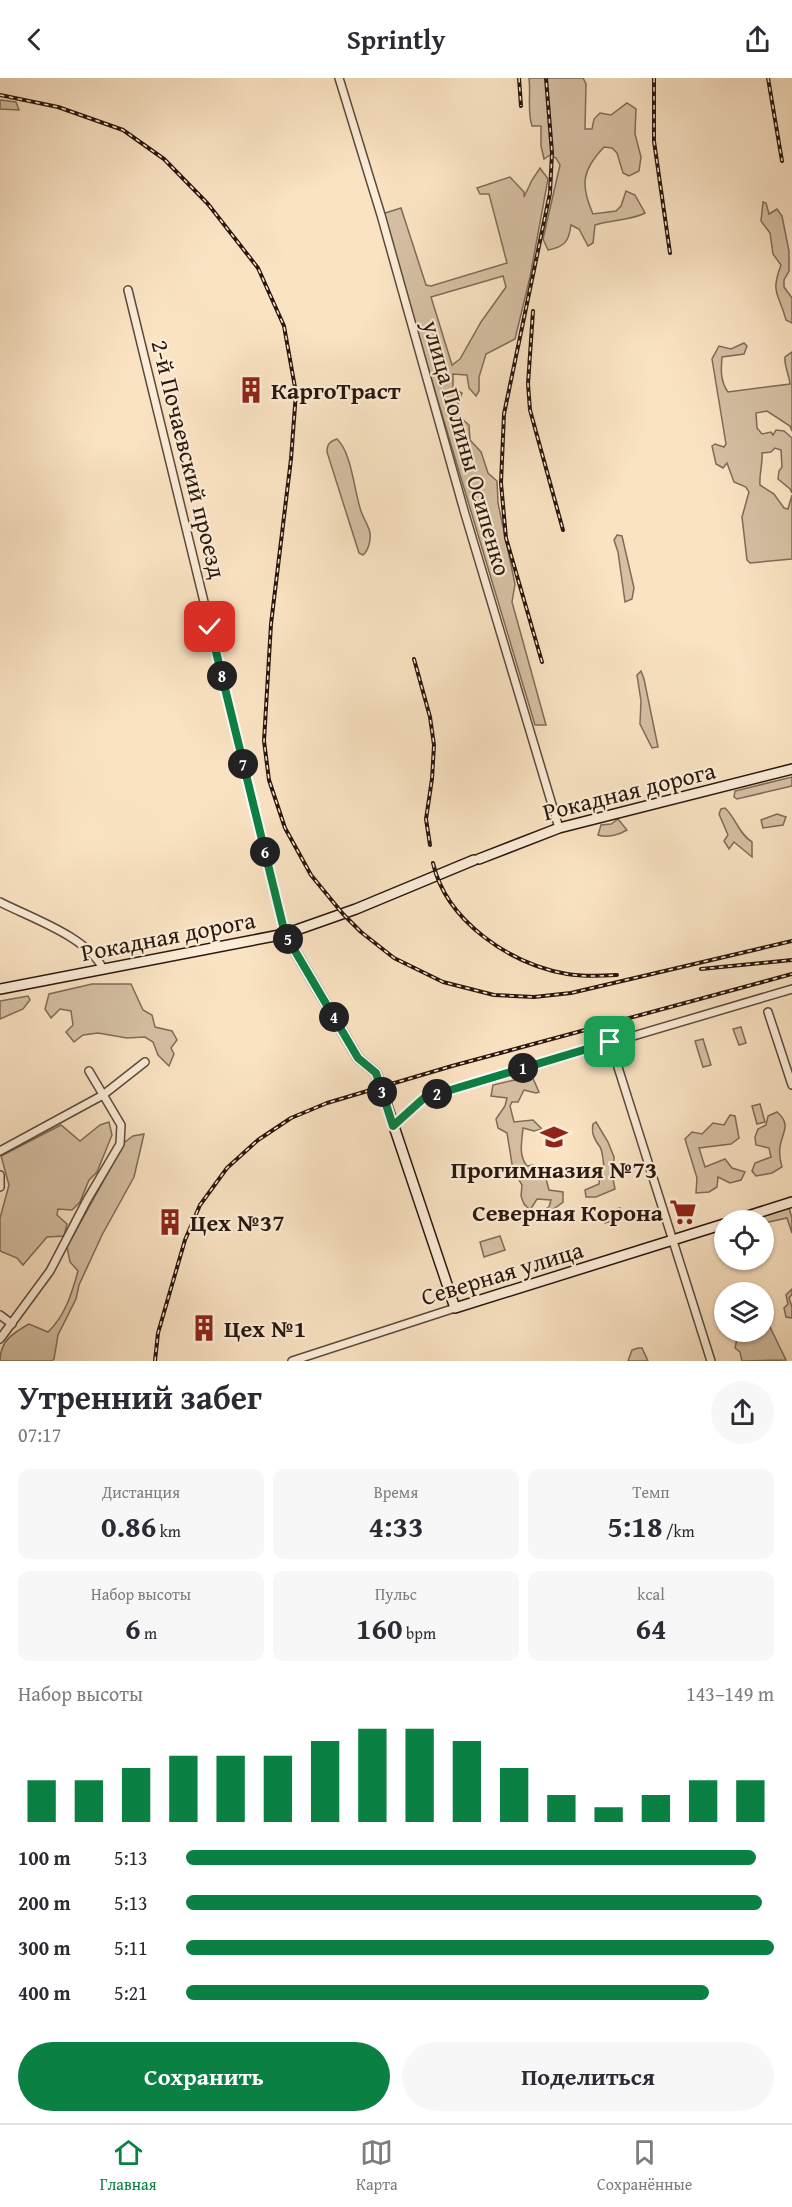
<!DOCTYPE html>
<html lang="ru">
<meta charset="utf-8">
<style>
body{margin:0;font-family:"Gentium Book Plus",serif;background:#f7f7f7;color:#2b2b33;height:100vh;display:flex;flex-direction:column;font-size:22px;white-space:nowrap}
*{box-sizing:border-box;margin:0}
p{font-size:20px;color:#7c7c81}
.icon{flex:none;width:33px;height:33px;fill:none;stroke:currentColor;stroke-width:2;stroke-linecap:round;stroke-linejoin:round}
.map{position:relative;height:1283px;overflow:hidden}
.details{display:flex;flex-direction:column;background:#fff;flex:1}
.details>*{flex:none}
.controls{position:absolute;left:714px;top:1132px;display:grid;gap:12px}
.controls a{display:grid;place-items:center;width:60px;height:60px;border-radius:50%;background:#fff;box-shadow:0 2px 4px #0004;font-size:30px}
.pin{position:absolute;display:grid;place-items:center;width:51px;height:51px;color:#fff;margin:-26px;border-radius:12px;box-shadow:0 3px 9px #0006}
.km{position:absolute;width:30px;height:30px;margin:-15px;border-radius:50%;background:#222;color:#fff;font-size:16px;line-height:30px;text-align:center}
.round{display:grid;place-items:center;flex:none;width:63px;height:63px;border-radius:32px;background:#f7f7f7}
.overview{display:flex;align-items:center;justify-content:space-between;height:102px;padding:0 18px}
h1{font-size:33px;font-weight:700;line-height:45px}
.figures{display:grid;grid-template-columns:repeat(3,1fr);gap:9px;height:102px;padding:6px 18px}
.figures div{display:grid;align-content:center;border-radius:12px;background:#f7f7f7;text-align:center}
.figures b{font-size:30px;font-weight:700}
.figures small{font-size:16px;font-weight:400}
.figures p{font-size:16px}
.chart{height:168px;padding:12px 18px}
.chart p{display:flex;justify-content:space-between}
.chart svg{width:100%;height:108px;margin-top:6px;stroke:#0b8043;stroke-width:6}
.action{display:flex;gap:12px;margin-top:auto;padding:12px 18px}
.action a{flex:1;height:69px;border-radius:36px;background:#0b8043;color:#fff;font-size:24px;font-weight:700;line-height:69px;text-align:center}
.action a+a{background:#f7f7f7;color:#2b2b33}
ul{padding:0 18px;list-style:none;font-size:20px}
li{display:grid;grid-template-columns:96px 72px 1fr;align-items:center;height:45px}
li i{height:15px;border-radius:8px;background:#0b8043}
header{display:flex;justify-content:space-between;align-items:center;height:78px;padding:0 18px;background:#fff;font-size:27px;font-weight:700}
.dock{display:flex;justify-content:space-around;align-items:center;height:84px;border-top:2px solid #e1e1e2;background:#fff;font-size:16px;color:#7c7c81}
.dock a{display:grid;justify-items:center;gap:3px}
.dock .on{color:#0b8043}
.map>svg:first-child{display:block}
</style>
<header><svg class="icon" aria-label="back" viewBox="0 0 24 24"><path d="M15 5l-7 7 7 7"/></svg>Sprintly<svg class="icon" aria-label="share" viewBox="0 0 24 24"><path d="M12 15V3M7 8l5-5 5 5M5 13v7h14v-7"/></svg></header>
<div class="map">
<svg width="792" height="1283" viewBox="0 0 792 1283">
<rect width="100%" height="100%" fill="#fae3c3"/>
<filter id="stains"><feTurbulence type="fractalNoise" baseFrequency=".00333" numOctaves="4"/><feColorMatrix values="0 0 0 0 .2 0 0 0 0 .09 0 0 0 0 .02 0 0 0 .5 -.17"/></filter>
<radialGradient id="worn" r=".72"><stop offset=".6" stop-color="#630" stop-opacity="0"/><stop offset="1" stop-color="#630" stop-opacity=".3"/></radialGradient>
<g fill="#d6c0a4" stroke="#806b58" stroke-width="1.5" fill-rule="evenodd">
<path d="M 529,0 L 583,0 L 586,6 L 585,51 L 592,51 L 594,41 L 600,35 L 611,37 L 627,25 L 636,31 L 635,56 L 641,79 L 639,93 L 629,98 L 623,95 L 617,75 L 612,70 L 604,69 C 582,92 580,107 593,136 L 616,133 L 621,128 L 626,113 L 635,117 L 645,135 C 633,142 610,142 595,147 L 593,165 L 588,168 L 579,151 L 571,147 C 569,163 565,169 548,172 L 543,161 L 560,87 L 556,80 L 550,77 L 544,81 L 541,68 L 541,48 L 532,48 C 527,33 531,16 529,0 Z"/>
<path d="M 0,22 L 16,24 L 19,32 L 0,31 Z"/>
<path d="M 540,90 L 548,101 L 530,199 L 515,261 L 486,276 L 479,299 L 479,313 L 476,318 L 469,310 L 467,297 L 453,296 L 453,310 L 462,315 L 456,331 L 462,341 L 469,347 L 470,362 L 481,374 L 488,395 L 497,403 L 498,425 L 515,506 L 512,524 L 546,647 L 535,647 L 382,136 L 401,130 L 426,207 L 431,208 L 507,185 L 489,116 L 480,116 L 477,110 L 510,99 L 524,114 L 524,119 L 532,102 ZM 503,198 L 506,209 L 481,244 L 460,281 L 452,287 L 431,219 Z"/>
<path d="M 763,124 L 766,125 L 769,136 L 777,131 L 782,138 L 789,173 L 789,193 L 784,202 L 784,209 L 792,220 L 792,245 L 786,242 C 779,215 770,216 781,187 L 773,176 L 770,155 L 761,143 Z"/>
<path d="M 744,265 L 747,268 L 744,276 L 722,279 C 721,291 720,303 728,314 L 790,306 C 789,296 784,288 785,279 L 792,274 L 792,353 L 790,348 L 767,333 L 756,335 L 757,350 L 762,356 L 771,354 L 773,357 L 776,352 L 784,353 L 792,360 L 792,415 L 790,411 L 778,401 L 779,393 L 782,389 L 781,372 L 775,370 L 771,374 L 762,375 C 763,386 759,395 760,407 L 774,416 L 784,430 L 788,431 L 792,417 L 792,481 L 750,485 L 747,482 L 742,439 L 749,414 L 746,409 L 734,404 L 727,385 L 723,390 L 716,386 L 712,368 L 715,366 L 724,369 L 726,366 L 712,281 L 719,268 L 731,271 Z"/>
<path d="M 337,361 C 352,375 354,413 361,433 C 363,440 369,448 370,455 C 371,463 368,473 363,477 L 359,475 L 327,374 C 327,366 330,363 337,361 Z"/>
<path d="M 617,457 L 622,458 L 634,510 L 632,521 L 625,524 L 618,474 L 614,462 Z"/>
<path d="M 641,593 L 644,601 L 658,669 L 652,670 L 640,646 L 641,623 L 637,597 Z"/>
<path d="M 792,699 L 792,708 L 737,721 L 734,719 L 735,713 Z"/>
<path d="M 725,730 C 736,740 738,755 752,764 L 752,779 L 734,764 L 729,771 L 724,763 L 728,757 L 719,736 L 721,731 Z"/>
<path d="M 777,736 L 786,739 L 783,747 L 763,750 L 761,742 Z"/>
<path d="M 618,741 L 627,752 C 619,757 607,760 598,757 L 601,747 L 611,746 Z"/>
<path d="M 92,906 L 131,906 L 143,932 L 152,937 L 155,949 L 172,953 L 177,962 L 171,970 L 174,976 L 169,988 L 158,977 L 153,964 L 145,959 L 127,960 L 98,955 L 83,957 L 74,964 L 66,954 L 73,947 L 71,933 L 60,931 L 51,940 L 45,931 L 49,916 Z"/>
<path d="M 28,918 L 30,922 L 23,931 L 0,941 L 0,923 Z"/>
<path d="M 741,949 L 746,965 L 739,967 L 733,951 Z"/>
<path d="M 703,961 L 711,987 L 703,989 L 695,963 Z"/>
<path d="M 532,998 L 539,1014 L 536,1015 L 524,1012 L 518,1024 L 512,1024 L 510,1028 L 514,1044 L 533,1042 L 542,1051 L 534,1053 L 523,1050 C 522,1063 518,1077 527,1088 L 533,1087 L 545,1097 L 549,1112 L 563,1114 L 563,1124 L 543,1139 L 535,1140 L 534,1137 L 549,1129 L 551,1122 L 537,1121 L 530,1132 L 524,1126 L 521,1118 L 522,1107 L 513,1092 L 507,1055 L 498,1050 L 496,1041 L 505,1028 L 507,1020 L 491,1018 L 493,1007 Z"/>
<path d="M 760,1026 L 765,1044 L 757,1046 L 752,1028 Z"/>
<path d="M 777,1034 C 792,1047 782,1054 780,1069 C 779,1075 780,1082 782,1089 L 772,1095 L 756,1098 L 752,1093 L 755,1085 L 771,1079 L 769,1070 L 756,1067 L 755,1059 L 758,1051 L 766,1047 L 768,1038 Z"/>
<path d="M 730,1037 L 735,1038 L 739,1060 L 731,1066 L 699,1070 L 705,1089 L 725,1081 L 732,1090 L 745,1094 L 741,1102 L 730,1105 L 718,1099 L 717,1109 L 709,1114 L 696,1115 L 697,1100 L 685,1061 L 692,1054 L 702,1056 L 713,1045 L 724,1047 Z"/>
<path d="M 109,1044 L 112,1057 L 97,1094 L 89,1102 L 80,1124 L 72,1132 L 58,1131 L 57,1137 L 67,1146 L 64,1158 L 47,1159 L 23,1187 L 17,1180 L 0,1173 L 0,1140 L 9,1107 L 1,1078 L 61,1047 L 80,1063 L 100,1047 Z"/>
<path d="M 596,1044 L 608,1064 L 614,1079 L 613,1101 L 615,1111 L 596,1119 L 586,1119 L 585,1112 L 599,1106 L 600,1095 L 604,1089 C 603,1083 603,1074 600,1069 C 595,1062 591,1056 593,1046 Z"/>
<path d="M 144,1056 L 134,1099 L 102,1157 L 79,1207 L 76,1221 L 58,1257 L 54,1281 L 52,1283 L 0,1283 C 0,1263 13,1255 29,1246 L 48,1254 C 65,1238 72,1215 78,1193 L 70,1184 L 67,1169 L 125,1064 L 133,1058 Z"/>
<path d="M 620,1130 L 623,1139 L 605,1145 L 602,1135 Z"/>
<path d="M 789,1130 L 792,1140 L 792,1155 L 787,1140 L 764,1145 L 764,1143 L 750,1143 Z"/>
<path d="M 500,1158 L 505,1172 L 484,1179 L 480,1164 Z"/>
<path d="M 792,1211 L 792,1216 L 789,1220 L 792,1229 L 792,1240 L 786,1239 L 784,1230 L 788,1226 L 786,1217 Z"/>
<path d="M 770,1249 L 786,1282 L 742,1283 L 740,1274 L 735,1270 L 737,1260 L 756,1255 L 761,1256 Z"/>
<path d="M 638,1270 L 642,1270 L 648,1283 L 628,1283 L 632,1272 Z"/>
</g>
<g fill="none" stroke-linecap="round" stroke-linejoin="round">
<defs>
<g id="street">
<path d="M 339,0 L 381,137 L 465,436 L 559,750"/>
<path d="M 128,212 L 285,856"/>
<path d="M 0,824 C 31,840 88,859 103,891"/>
<path d="M 768,934 L 792,1007"/>
<path d="M 610,964 L 711,1283"/>
<path d="M 393,1048 L 424,1020 L 792,911"/>
<path d="M 0,1073 L 103,1017 L 145,984"/>
<path d="M 0,1097 L 0,1109"/>
<path d="M 0,1237 L 12,1246"/>
<path d="M 0,1261 L 50,1193 L 87,1122 L 120,1066 L 121,1047 L 89,993"/>
<path d="M 292,1283 L 455,1230"/>
</g>
<g id="secondary">
<path d="M 479,781 L 559,750 L 792,691"/>
<path d="M 285,856 L 358,980 L 376,995 L 455,1230 L 724,1146"/>
<path d="M 0,911 L 285,856 L 356,831 L 474,782"/>
<path d="M 732,1143 L 792,1124"/>
</g>
</defs>
<use href="#street" stroke="#5d493a" stroke-width="10"/>
<use href="#secondary" stroke="#29160d" stroke-width="12"/>
<use href="#street" stroke="#fcedd8" stroke-width="7"/>
<use href="#secondary" stroke="#fcedd8" stroke-width="9"/>
<defs>
<g id="rail">
<path d="M 519,0 L 521,28"/>
<path d="M 654,0 L 654,63 L 670,175"/>
<path d="M 768,0 L 782,83"/>
<path d="M 0,17 L 58,29 L 123,52 L 164,81 L 208,126 L 258,190 L 284,248 L 296,315 L 291,381 L 271,546 L 264,663 L 269,702 L 285,750 L 311,797 L 343,836 L 361,854 L 394,880 L 443,904 L 494,917 L 534,919 L 571,915 L 792,863"/>
<path d="M 533,233 L 528,306 L 530,332 L 563,452"/>
<path d="M 414,581 L 430,639 L 434,667 L 432,701 L 426,741 L 430,767"/>
<path d="M 542,584 L 506,460 L 501,405 L 504,336 L 550,115 L 552,75 L 546,0"/>
<path d="M 433,785 C 446,843 510,886 567,896 C 584,899 600,898 617,897"/>
<path d="M 701,891 L 792,882"/>
<path d="M 155,1283 L 158,1255 L 185,1162 L 200,1127 L 227,1090 L 258,1062 L 291,1040 L 327,1025 L 452,988 L 792,896"/>
</g>
</defs>
<use href="#rail" stroke="#29160d" stroke-width="4"/>
<use href="#rail" stroke="#fcedd8" stroke-width="1.5" stroke-dasharray="4.5" stroke-linecap="butt"/>
</g>
<g fill="none" stroke-linecap="round" stroke-linejoin="round">
<defs>
<path id="route" d="M 210,549 L 285,856 L 358,980 L 376,995 L 393,1048 L 424,1020 L 610,964"/>
</defs>
<use href="#route" stroke="#fff" stroke-width="12"/>
<use href="#route" stroke="#0b8043" stroke-width="8"/>
</g>
<defs>
<symbol id="building-bare" viewBox="-9 -9 18 18"><path d="M-4-6H4V6H1V3H-1V6H-4ZM-2.5-4.3h1.7v1.8h-1.7ZM.8-4.3h1.7v1.8H.8ZM-2.5-1h1.7V.8h-1.7ZM.8-1h1.7V.8H.8Z" fill="#8f2418" stroke="#fcedd8" stroke-width="2.5" paint-order="stroke"/></symbol>
<symbol id="school-bare" viewBox="-9 -9 18 18"><path d="M0-5L7-2L0 1L-7-2ZM-4 1L0 2.5L4 1V4Q0 6-4 4Z" fill="#8f2418" stroke="#fcedd8" stroke-width="2.5" paint-order="stroke"/></symbol>
<symbol id="supermarket-bare" viewBox="-9 -9 18 18"><path d="M-6-5.5h2.5l.6 2H6L4.5 2H-2.5L-4.4-4H-6ZM-1.5 3.2a1.3 1.3 0 1 0 .1 0ZM3 3.2a1.3 1.3 0 1 0 .1 0Z" fill="#8f2418" stroke="#fcedd8" stroke-width="2.5" paint-order="stroke"/></symbol>
</defs>
<g fill-rule="evenodd">
<use href="#building-bare" x="232" y="293" width="38" height="38"/>
<use href="#school-bare" x="535" y="1040" width="38" height="38"/>
<use href="#supermarket-bare" x="664" y="1115" width="38" height="38"/>
<use href="#building-bare" x="151" y="1125" width="38" height="38"/>
<use href="#building-bare" x="185" y="1231" width="38" height="38"/>
</g>
<g text-anchor="middle" dominant-baseline="central" stroke-width="4.5" stroke-linejoin="round" paint-order="stroke">
<g font-size="24" font-weight="bold" fill="#29160d" stroke="#fcedd8" text-anchor="start">
<text x="271" y="312">КаргоТраст</text>
<text x="554" y="1091" text-anchor="middle">Прогимназия №73</text>
<text x="663" y="1134" text-anchor="end">Северная Корона</text>
<text x="190" y="1144">Цех №37</text>
<text x="224" y="1250">Цех №1</text>
</g>
<g font-size="24" fill="#29160d" stroke="#fcedd8">
<text transform="translate(467 370) rotate(74)">улица Полины Осипенко</text>
<text transform="translate(189 381) rotate(76)">2-й Почаевский проезд</text>
<text transform="translate(629 713) rotate(-14)">Рокадная дорога</text>
<text transform="translate(168 858) rotate(-11)">Рокадная дорога</text>
<text transform="translate(502 1195) rotate(-17)">Северная улица</text>
</g>
</g>
<rect width="100%" height="100%" filter="url(#stains)"/>
<rect width="100%" height="100%" fill="url(#worn)"/>
</svg>
<div class="controls">
<a><svg class="icon" aria-label="locate" viewBox="0 0 24 24"><circle cx="12" cy="12" r="6"/><path d="M12 2v4M12 18v4M2 12h4M18 12h4"/></svg></a>
<a><svg class="icon" aria-label="layers" viewBox="0 0 24 24"><path d="M12 4l9 5-9 5-9-5zM3 14l9 5 9-5"/></svg></a>
</div>
<div class="pin" style="left:610px;top:964px;background:#1e9e55"><svg class="icon" aria-label="arrive" viewBox="0 0 24 24"><path d="M6 21V4h12l-3 4 3 4H6"/></svg></div>
<div class="pin" style="left:210px;top:549px;background:#d93025"><svg class="icon" aria-label="check" viewBox="0 0 24 24"><path d="M5 12l5 5 9-10"/></svg></div>
<b class="km" style="left:523px;top:990px">1</b>
<b class="km" style="left:437px;top:1016px">2</b>
<b class="km" style="left:382px;top:1014px">3</b>
<b class="km" style="left:334px;top:939px">4</b>
<b class="km" style="left:288px;top:861px">5</b>
<b class="km" style="left:265px;top:774px">6</b>
<b class="km" style="left:243px;top:686px">7</b>
<b class="km" style="left:222px;top:598px">8</b>
</div>
<section class="details">
<div class="overview"><div><h1>Утренний забег</h1><p>07:17</p></div><a class="round"><svg class="icon" aria-label="share" viewBox="0 0 24 24"><path d="M12 15V3M7 8l5-5 5 5M5 13v7h14v-7"/></svg></a></div>
<div class="figures">
<div><p>Дистанция</p><b>0.86<small> km</small></b></div>
<div><p>Время</p><b>4:33</b></div>
<div><p>Темп</p><b>5:18<small> /km</small></b></div>
</div>
<div class="figures">
<div><p>Набор высоты</p><b>6<small> m</small></b></div>
<div><p>Пульс</p><b>160<small> bpm</small></b></div>
<div><p>kcal</p><b>64</b></div>
</div>
<div class="chart"><p><span>Набор высоты</span>143–149 m</p>
<svg viewBox="0 0 160 44" preserveAspectRatio="none"><path d="M5 44V27M15 44V27M25 44V22M35 44V17M45 44V17M55 44V17M65 44V11M75 44V6M85 44V6M95 44V11M105 44V22M115 44V33M125 44V38M135 44V33M145 44V27M155 44V27"/></svg>
</div>
<ul>
<li><b>100 m</b>5:13<i style="width:97%"></i></li>
<li><b>200 m</b>5:13<i style="width:98%"></i></li>
<li><b>300 m</b>5:11<i style="width:100%"></i></li>
<li><b>400 m</b>5:21<i style="width:89%"></i></li>
</ul>
<div class="action"><a>Сохранить</a><a>Поделиться</a></div>
</section>
<nav class="dock">
<a class="on"><svg class="icon" aria-label="home" viewBox="0 0 24 24"><path d="M3 11l9-7 9 7M6 9v11h12V9"/></svg>Главная</a>
<a><svg class="icon" aria-label="map" viewBox="0 0 24 24"><path d="M3 6l6-2 6 2 6-2v14l-6 2-6-2-6 2zM9 4v14M15 6v14"/></svg>Карта</a>
<a><svg class="icon" aria-label="saved" viewBox="0 0 24 24"><path d="M7 4h10v16l-5-4-5 4z"/></svg>Сохранённые</a>
</nav>
